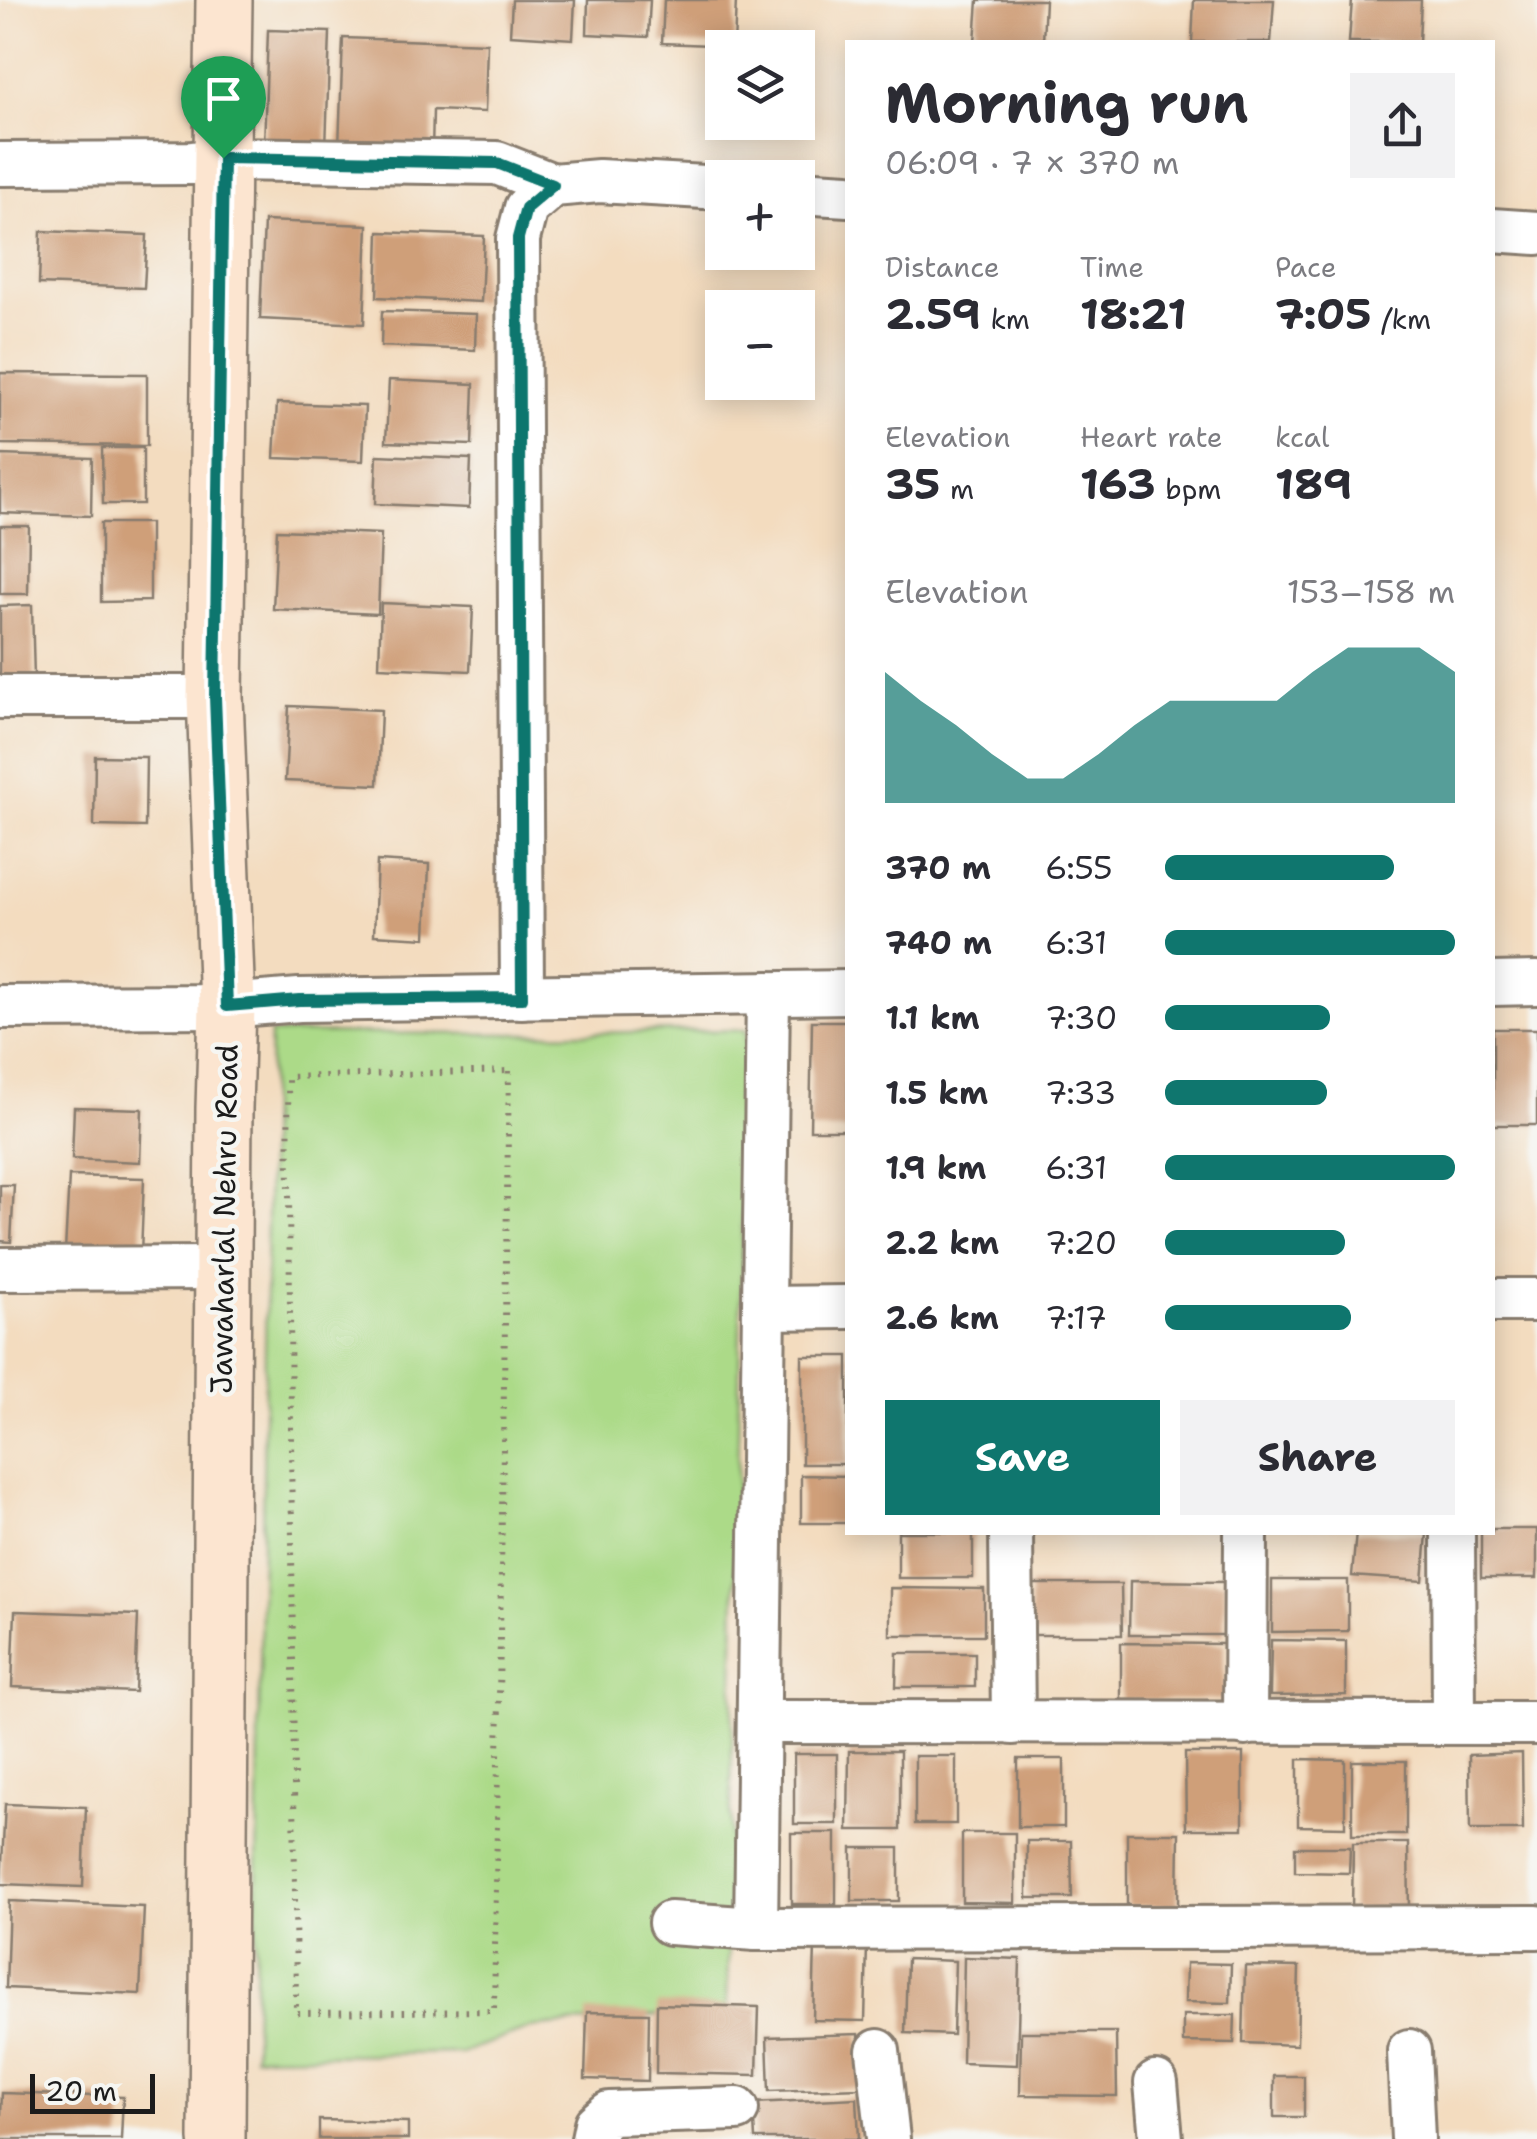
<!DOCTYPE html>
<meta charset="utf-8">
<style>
body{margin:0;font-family:"Shantell Sans",sans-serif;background:#f2f2f3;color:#2b2b33;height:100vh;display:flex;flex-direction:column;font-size:38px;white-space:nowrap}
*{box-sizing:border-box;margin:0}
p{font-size:32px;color:#7c7c81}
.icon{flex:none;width:55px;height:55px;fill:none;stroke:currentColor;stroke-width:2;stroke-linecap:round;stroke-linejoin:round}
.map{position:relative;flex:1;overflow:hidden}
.sheet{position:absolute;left:845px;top:40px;width:650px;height:1495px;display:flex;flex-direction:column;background:#fff;border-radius:0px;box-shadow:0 5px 25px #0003}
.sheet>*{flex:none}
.buttons{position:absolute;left:705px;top:30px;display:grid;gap:20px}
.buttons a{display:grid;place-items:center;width:110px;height:110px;border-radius:0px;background:#fff;box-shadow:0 5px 25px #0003;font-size:50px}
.scale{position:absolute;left:30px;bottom:25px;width:125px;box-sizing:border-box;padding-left:10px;border:5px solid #1c1c1c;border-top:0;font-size:28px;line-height:35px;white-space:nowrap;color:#1c1c1c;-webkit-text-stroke:8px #f6f6f2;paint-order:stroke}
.pin{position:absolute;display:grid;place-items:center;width:85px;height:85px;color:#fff;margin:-102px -42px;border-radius:50% 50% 50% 0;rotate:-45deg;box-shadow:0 0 10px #0007}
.pin .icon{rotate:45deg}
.round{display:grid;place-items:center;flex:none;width:105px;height:105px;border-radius:0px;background:#f2f2f3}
.summary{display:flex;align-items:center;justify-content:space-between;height:170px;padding:0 40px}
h1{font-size:55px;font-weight:700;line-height:75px}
.figures{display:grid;grid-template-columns:repeat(3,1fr);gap:15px;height:170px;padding:10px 40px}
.figures div{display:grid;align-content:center}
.figures b{font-size:42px;font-weight:700}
.figures small{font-size:28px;font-weight:400}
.figures p{font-size:28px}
.chart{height:280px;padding:20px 40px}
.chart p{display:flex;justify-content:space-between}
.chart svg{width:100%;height:180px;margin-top:10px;fill:#0f766e;opacity:.7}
.primary-button{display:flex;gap:20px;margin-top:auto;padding:20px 40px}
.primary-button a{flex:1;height:115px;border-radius:0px;background:#0f766e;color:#fff;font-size:40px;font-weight:700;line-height:115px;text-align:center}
.primary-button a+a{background:#f2f2f3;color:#2b2b33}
ul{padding:0 40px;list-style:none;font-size:32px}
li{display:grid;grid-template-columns:160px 120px 1fr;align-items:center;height:75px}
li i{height:25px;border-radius:12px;background:#0f766e}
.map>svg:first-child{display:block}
</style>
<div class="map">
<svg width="1537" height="2139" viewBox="0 0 1537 2139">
<rect width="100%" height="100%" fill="#f6f6f2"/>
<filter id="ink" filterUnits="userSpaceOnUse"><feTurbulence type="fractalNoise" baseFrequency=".01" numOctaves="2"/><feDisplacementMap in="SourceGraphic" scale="20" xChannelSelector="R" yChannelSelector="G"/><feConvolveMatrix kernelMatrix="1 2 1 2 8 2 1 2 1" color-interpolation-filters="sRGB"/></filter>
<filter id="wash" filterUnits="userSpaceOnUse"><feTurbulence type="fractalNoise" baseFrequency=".0048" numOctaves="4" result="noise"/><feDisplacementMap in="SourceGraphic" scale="40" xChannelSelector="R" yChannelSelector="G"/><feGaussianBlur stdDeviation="2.25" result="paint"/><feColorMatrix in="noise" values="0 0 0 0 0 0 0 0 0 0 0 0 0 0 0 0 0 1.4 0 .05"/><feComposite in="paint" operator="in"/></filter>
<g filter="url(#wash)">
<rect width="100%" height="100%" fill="#f3dcbf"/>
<path fill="#acda88" stroke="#647b52" stroke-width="2.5" d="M 746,1030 L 727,2008 L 530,2028 L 461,2053 L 254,2056 L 270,1033 L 524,1034 Z"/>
<g id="blocks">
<g fill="#cf9f79">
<path d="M 512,0 L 575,0 L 573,39 L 510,35 Z"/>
<path d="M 588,0 L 650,0 L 648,37 L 587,34 Z"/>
<path d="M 664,0 L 736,0 L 734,46 L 662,43 Z"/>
<path d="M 978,0 L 1045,0 L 1043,42 L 975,42 Z"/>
<path d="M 1194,0 L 1274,0 L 1271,42 L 1192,42 Z"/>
<path d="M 1352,0 L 1421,0 L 1419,42 L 1349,42 Z"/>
<path d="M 268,30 L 330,32 L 326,148 L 264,146 Z"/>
<path d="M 343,38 L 487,43 L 485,112 L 433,110 L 432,151 L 339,147 Z"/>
<path d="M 264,221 L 368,225 L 364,324 L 260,319 Z"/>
<path d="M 41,231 L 147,235 L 144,288 L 39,284 Z"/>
<path d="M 379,232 L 484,236 L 481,302 L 377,297 Z"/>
<path d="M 382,311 L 476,314 L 475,350 L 381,346 Z"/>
<path d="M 0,373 L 147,374 L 147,446 L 0,444 Z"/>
<path d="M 389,380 L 474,384 L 472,445 L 386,442 Z"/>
<path d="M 277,403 L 365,406 L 363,461 L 274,458 Z"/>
<path d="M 102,448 L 143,448 L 143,504 L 103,504 Z"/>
<path d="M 0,455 L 92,458 L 91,516 L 0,513 Z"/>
<path d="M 377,455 L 471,459 L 469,508 L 375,504 Z"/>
<path d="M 101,523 L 150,523 L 150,601 L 101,602 Z"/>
<path d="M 0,526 L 29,526 L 28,594 L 0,594 Z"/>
<path d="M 277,530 L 381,534 L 378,614 L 273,609 Z"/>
<path d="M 381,603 L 473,607 L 470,671 L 379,667 Z"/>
<path d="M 32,605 L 34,678 L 0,678 L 0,606 Z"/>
<path d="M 289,706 L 381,710 L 378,785 L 285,781 Z"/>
<path d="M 95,756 L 146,757 L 145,827 L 94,826 Z"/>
<path d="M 377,861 L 429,864 L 426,938 L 374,935 Z"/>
<path d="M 812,1021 L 848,1021 L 848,1130 L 810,1130 Z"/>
<rect x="1493" y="1029" width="44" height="96"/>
<path d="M 74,1107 L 142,1109 L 140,1162 L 72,1159 Z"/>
<path d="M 69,1176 L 144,1178 L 141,1254 L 65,1251 Z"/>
<path d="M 0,1185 L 14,1185 L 11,1242 L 0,1241 Z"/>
<rect x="802" y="1356" width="46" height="108"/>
<path d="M 801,1475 L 848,1476 L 848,1523 L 801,1523 Z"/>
<path d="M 1492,1529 L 1537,1529 L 1537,1578 L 1481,1578 L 1481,1532 L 1492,1532 Z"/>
<rect x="898" y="1532" width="75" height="46"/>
<path d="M 1356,1532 L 1427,1534 L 1423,1581 L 1352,1576 Z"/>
<path d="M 1272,1580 L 1348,1580 L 1348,1631 L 1272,1632 Z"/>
<path d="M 1130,1581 L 1225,1582 L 1224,1635 L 1129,1635 Z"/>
<path d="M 1030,1584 L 1121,1584 L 1122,1635 L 1030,1635 Z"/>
<path d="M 890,1588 L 984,1589 L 984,1635 L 890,1635 Z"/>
<path d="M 15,1611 L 138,1615 L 135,1692 L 12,1687 Z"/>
<path d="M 1271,1640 L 1346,1641 L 1346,1695 L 1270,1696 Z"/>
<path d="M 1121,1643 L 1224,1644 L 1224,1700 L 1121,1700 Z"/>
<path d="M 897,1653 L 975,1653 L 975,1687 L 896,1687 Z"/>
<path d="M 849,1751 L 900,1751 L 900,1830 L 848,1830 Z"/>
<path d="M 1185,1753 L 1243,1753 L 1243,1829 L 1186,1829 Z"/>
<path d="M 1522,1753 L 1523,1830 L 1470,1830 L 1469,1755 Z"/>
<rect x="794" y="1754" width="43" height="70"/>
<rect x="915" y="1756" width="41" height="68"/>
<rect x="1018" y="1759" width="46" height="68"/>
<path d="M 1298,1759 L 1345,1760 L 1345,1827 L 1298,1826 Z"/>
<rect x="1352" y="1761" width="54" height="74"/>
<path d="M 5,1804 L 86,1807 L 83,1887 L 1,1884 Z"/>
<rect x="791" y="1833" width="45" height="71"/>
<path d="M 962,1833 L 1015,1833 L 1015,1903 L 962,1902 Z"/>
<path d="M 1127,1833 L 1179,1833 L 1178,1906 L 1127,1906 Z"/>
<path d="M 1027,1841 L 1071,1841 L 1072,1898 L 1027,1898 Z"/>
<path d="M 1353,1843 L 1408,1843 L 1409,1910 L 1352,1910 Z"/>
<path d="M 1295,1847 L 1350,1847 L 1349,1873 L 1295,1872 Z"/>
<rect x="852" y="1848" width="47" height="53"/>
<path d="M 9,1901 L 144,1907 L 140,1994 L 6,1988 Z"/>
<path d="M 815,1944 L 867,1945 L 865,2021 L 813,2020 Z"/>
<path d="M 964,1957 L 1020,1959 L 1017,2065 L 962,2063 Z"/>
<path d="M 907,1959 L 955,1961 L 953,2035 L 905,2033 Z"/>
<path d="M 1186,1963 L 1231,1964 L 1230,2003 L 1185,2002 Z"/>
<path d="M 1245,1966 L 1299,1967 L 1297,2045 L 1243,2043 Z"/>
<path d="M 657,2004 L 759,2007 L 757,2075 L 656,2073 Z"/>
<path d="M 587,2012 L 649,2013 L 648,2081 L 585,2079 Z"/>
<path d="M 1183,2015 L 1235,2015 L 1234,2043 L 1183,2042 Z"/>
<path d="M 1021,2032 L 1116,2032 L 1117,2096 L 1020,2095 Z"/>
<path d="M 859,2034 L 861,2088 L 769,2091 L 767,2037 Z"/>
<rect x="1274" y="2076" width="30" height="41"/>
<path d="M 2,2093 L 123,2097 L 121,2139 L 0,2139 Z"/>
<path d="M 857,2098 L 859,2139 L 755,2139 L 753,2103 Z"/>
<path d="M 319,2120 L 408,2122 L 408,2139 L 319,2139 Z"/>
</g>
</g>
</g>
<g filter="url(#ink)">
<use href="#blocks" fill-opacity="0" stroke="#887c6e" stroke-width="2.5"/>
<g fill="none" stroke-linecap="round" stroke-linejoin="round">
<defs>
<g id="street">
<path d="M 0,164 L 192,163 L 223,159 L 497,163 L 553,185"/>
<path d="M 798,192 L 848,195"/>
<path d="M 1492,230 L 1537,233"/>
<path d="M 0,697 L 215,697"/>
<path d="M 1492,984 L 1537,983"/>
<path d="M 522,997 L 518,239 L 526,208 L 553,185 L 599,181 L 722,188"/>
<path d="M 0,1007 L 227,1006 L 299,1000 L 848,992"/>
<path d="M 0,1269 L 223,1268"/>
<path d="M 1492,1300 L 1537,1300"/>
<path d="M 765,1308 L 848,1307"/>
<path d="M 1011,1532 L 1013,1723"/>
<path d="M 1453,1532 L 1454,1722"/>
<path d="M 760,1722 L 1537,1723"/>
<path d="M 1245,1724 L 1246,1532"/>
<path d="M 670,1923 L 756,1929 L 1537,1927"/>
<path d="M 756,1929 L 768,993"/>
<path d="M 878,2051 L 888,2139"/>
<path d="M 1409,2051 L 1413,2139"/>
<path d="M 1156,2083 L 1161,2139"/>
<path d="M 593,2139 L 596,2124 L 609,2113 L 737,2109"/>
</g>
<path id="secondary" d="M 217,2139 L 224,1108 L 227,1006 L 215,697 L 224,0"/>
</defs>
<use href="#street" stroke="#887c6e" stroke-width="48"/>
<use href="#secondary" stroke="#887c6e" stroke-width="60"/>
<path stroke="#887c6e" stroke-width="6" stroke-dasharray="2.5 8" stroke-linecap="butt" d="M 509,1071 L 494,2011 L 296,2013 L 288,1077 Z"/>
<use href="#street" stroke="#fff" stroke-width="42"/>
<use href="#secondary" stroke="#fce5d0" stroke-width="55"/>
</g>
</g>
<g fill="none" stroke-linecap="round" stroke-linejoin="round" filter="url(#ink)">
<defs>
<path id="route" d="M 223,158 L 497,163 L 553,185 L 526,208 L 518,238 L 522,998 L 299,1000 L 227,1006 L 215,697 Z"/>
</defs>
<use href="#route" stroke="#fff" stroke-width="20"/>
<use href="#route" stroke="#0f766e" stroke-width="12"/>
</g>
<g text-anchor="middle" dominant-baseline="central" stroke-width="9" stroke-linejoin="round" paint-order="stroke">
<g font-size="30" fill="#1c1c1c" stroke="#f6f6f2">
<text transform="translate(224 1219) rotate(-89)">Jawaharlal Nehru Road</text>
</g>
</g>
</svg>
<div class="buttons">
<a><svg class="icon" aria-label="layers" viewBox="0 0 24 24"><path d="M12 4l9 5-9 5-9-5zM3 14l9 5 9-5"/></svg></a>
<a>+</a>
<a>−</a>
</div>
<div class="scale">20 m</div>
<div class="pin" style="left:223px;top:158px;background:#1e9e55"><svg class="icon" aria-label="arrive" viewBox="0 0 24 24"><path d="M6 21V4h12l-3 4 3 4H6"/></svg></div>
<section class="sheet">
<div class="summary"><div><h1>Morning run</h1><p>06:09 · 7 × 370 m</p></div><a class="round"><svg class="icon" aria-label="share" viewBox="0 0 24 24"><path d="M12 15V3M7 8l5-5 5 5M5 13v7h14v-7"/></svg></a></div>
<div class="figures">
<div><p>Distance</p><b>2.59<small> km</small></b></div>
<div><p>Time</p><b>18:21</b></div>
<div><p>Pace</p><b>7:05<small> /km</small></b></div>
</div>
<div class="figures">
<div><p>Elevation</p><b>35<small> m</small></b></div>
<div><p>Heart rate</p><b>163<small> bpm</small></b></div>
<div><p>kcal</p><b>189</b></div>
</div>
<div class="chart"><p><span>Elevation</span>153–158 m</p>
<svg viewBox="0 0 160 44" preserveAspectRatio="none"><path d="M0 44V12L10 19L20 25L30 32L40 38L50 38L60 32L70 25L80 19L90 19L100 19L110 19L120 12L130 6L140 6L150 6L160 12V44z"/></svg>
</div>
<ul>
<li><b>370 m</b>6:55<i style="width:79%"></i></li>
<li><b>740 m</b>6:31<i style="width:100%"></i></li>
<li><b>1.1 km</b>7:30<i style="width:57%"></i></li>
<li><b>1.5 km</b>7:33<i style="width:56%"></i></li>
<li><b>1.9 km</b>6:31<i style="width:100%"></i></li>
<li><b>2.2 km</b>7:20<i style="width:62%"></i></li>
<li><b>2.6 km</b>7:17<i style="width:64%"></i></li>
</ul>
<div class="primary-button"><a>Save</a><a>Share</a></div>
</section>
</div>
